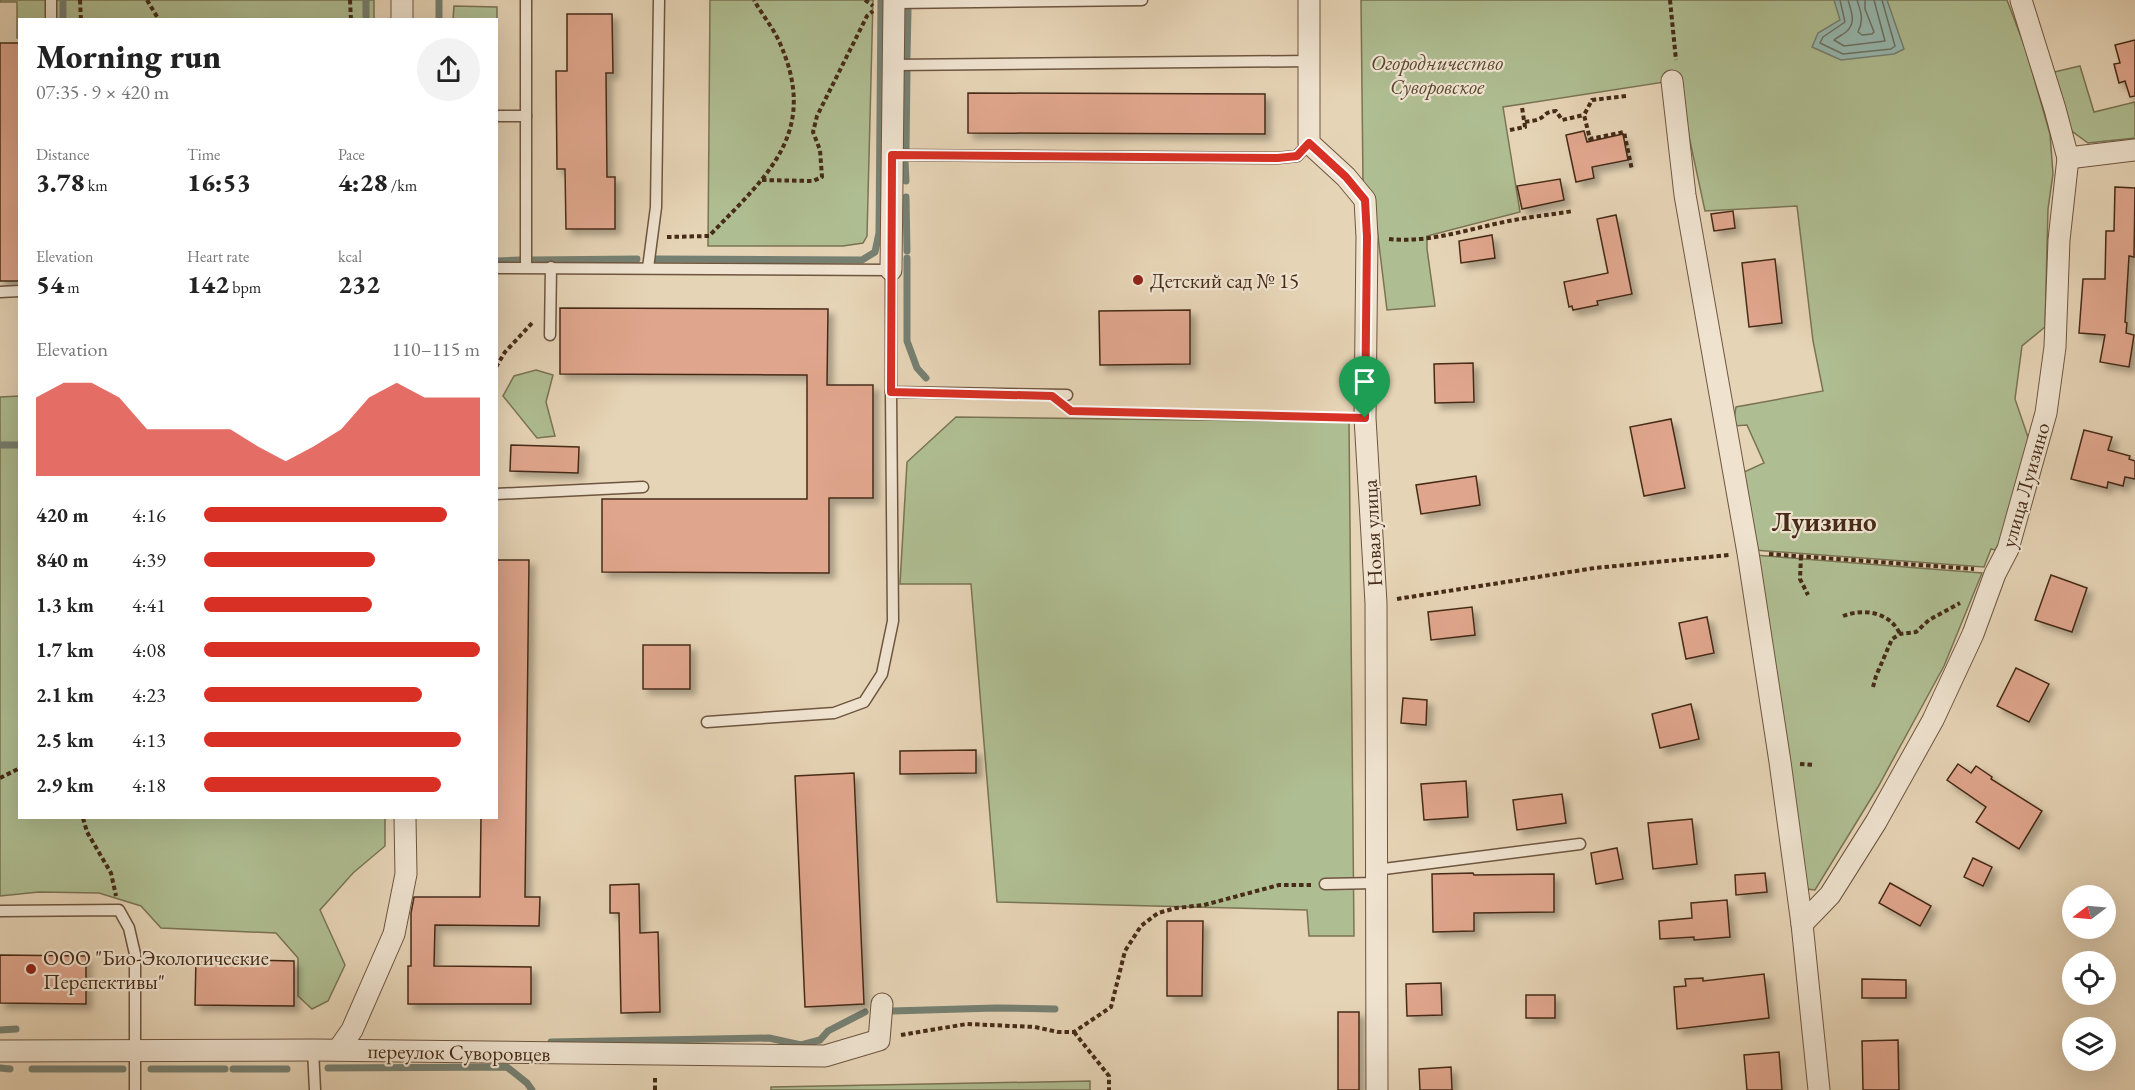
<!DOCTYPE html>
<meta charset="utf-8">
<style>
body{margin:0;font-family:"EB Garamond",serif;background:#f2f2f2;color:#222;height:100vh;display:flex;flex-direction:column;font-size:22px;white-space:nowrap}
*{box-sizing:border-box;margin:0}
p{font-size:20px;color:#767676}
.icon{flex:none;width:33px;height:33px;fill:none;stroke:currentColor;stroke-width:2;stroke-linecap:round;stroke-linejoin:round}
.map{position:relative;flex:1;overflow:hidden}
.drawer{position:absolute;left:18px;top:18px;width:480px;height:801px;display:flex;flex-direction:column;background:#fff;border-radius:0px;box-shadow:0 6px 24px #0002}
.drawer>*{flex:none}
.needle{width:39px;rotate:254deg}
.controls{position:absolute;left:2062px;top:885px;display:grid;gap:12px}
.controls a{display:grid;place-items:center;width:54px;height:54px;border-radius:50%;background:#fff;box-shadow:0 6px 24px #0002;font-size:30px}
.pin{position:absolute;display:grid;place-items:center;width:51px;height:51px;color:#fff;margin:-62px -26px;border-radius:50% 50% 50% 0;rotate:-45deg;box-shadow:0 0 6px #0007}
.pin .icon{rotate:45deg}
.round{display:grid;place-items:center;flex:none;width:63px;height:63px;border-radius:32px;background:#f2f2f2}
.head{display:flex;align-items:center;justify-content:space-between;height:102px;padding:0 18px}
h1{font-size:33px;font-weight:800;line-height:45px}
.stats{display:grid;grid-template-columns:repeat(3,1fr);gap:9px;height:102px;padding:6px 18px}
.stats div{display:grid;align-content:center}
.stats b{font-size:26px;font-weight:800}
.stats small{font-size:16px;font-weight:400}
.stats p{font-size:16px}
.chart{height:168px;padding:12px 18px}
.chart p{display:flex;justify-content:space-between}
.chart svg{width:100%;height:108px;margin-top:6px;fill:#d93025;opacity:.7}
ul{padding:0 18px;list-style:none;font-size:20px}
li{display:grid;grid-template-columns:96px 72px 1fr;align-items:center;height:45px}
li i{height:15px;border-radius:8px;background:#d93025}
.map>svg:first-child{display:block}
</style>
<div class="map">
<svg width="2135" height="1090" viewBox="0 0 2135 1090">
<defs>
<filter id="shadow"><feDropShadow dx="5.5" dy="5.5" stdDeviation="3" flood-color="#0004"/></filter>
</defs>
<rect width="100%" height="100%" fill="#e6d4b6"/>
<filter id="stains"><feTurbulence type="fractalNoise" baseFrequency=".00333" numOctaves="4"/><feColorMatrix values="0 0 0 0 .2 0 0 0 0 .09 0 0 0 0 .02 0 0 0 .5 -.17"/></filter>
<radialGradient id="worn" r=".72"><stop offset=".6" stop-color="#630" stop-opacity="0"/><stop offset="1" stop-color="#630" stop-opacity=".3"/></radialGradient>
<g fill="#afbe92" stroke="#7a7454" stroke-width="1.5">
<path d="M 0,0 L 48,0 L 48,19 L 20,20 L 19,38 L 17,38 L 17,2 L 0,2 Z"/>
<path d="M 56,0 L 374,0 L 374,19 L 56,20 Z"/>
<path d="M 710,0 L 873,0 L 867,236 L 863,243 L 843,246 L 708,246 Z"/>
<path d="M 1361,0 L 2007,0 L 2026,50 L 2050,134 L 2053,174 L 2048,209 L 2045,327 L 2022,346 L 2015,399 L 2029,440 L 2001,539 L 1995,550 L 1991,549 L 1984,567 L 1754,550 L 1742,473 L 1764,463 L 1747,425 L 1733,426 L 1736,407 L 1823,391 L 1813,341 L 1797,206 L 1705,211 L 1677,80 L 1503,107 L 1520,212 L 1427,236 L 1427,249 L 1435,306 L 1387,310 L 1374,204 L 1363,183 Z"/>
<path d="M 454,6 L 497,7 L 497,40 L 496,20 L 453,19 Z"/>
<path d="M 2080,66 L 2094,112 L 2135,102 L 2135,138 L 2088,143 L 2069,129 L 2054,72 Z"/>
<path d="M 536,370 L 553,375 L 546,402 L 555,436 L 537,438 L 503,396 L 514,376 Z"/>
<path d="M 20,396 L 20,818 L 385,818 L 385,846 L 353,873 L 320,910 L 345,965 L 328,1001 L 312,1009 L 298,996 L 298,958 L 276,933 L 161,928 L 141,906 L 99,893 L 39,892 L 0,896 L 0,397 Z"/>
<path d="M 956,417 L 1349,422 L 1354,936 L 1309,936 L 1307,910 L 997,902 L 971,584 L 900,584 L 907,462 Z"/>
<path d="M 1754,555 L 1982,573 L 1944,666 L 1878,787 L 1815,890 L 1807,889 Z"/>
<path d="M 1090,1081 L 1090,1090 L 771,1090 L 771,1087 Z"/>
</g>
<path fill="#96b8af" stroke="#768072" stroke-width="1.5" d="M 1834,0 L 1887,0 L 1904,49 L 1894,54 L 1841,60 L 1812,47 L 1818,33 L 1840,20 Z"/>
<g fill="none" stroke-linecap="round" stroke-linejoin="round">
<g stroke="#6e7263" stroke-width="1.5">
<path d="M 1840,0 L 1845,22 L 1823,37 L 1820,43 L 1843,54 L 1891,49 L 1895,46 L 1882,0"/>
<path d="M 1848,0 C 1851,11 1857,23 1846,32 C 1842,35 1838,37 1834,40 L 1844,46 L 1885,41 L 1874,0"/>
<path d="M 1857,0 C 1861,12 1864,20 1858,32 L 1862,35 L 1872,34 L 1874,32 L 1865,9 L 1865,0"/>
</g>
<g stroke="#768072" stroke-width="7">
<path d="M 63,20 L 63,0"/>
<path d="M 366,20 L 366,0"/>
<path d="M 439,20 L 439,0"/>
<path d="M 907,57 L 908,10"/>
<path d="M 906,149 L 907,72"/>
<path d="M 905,162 L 906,181"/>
<path d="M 906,197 L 907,251"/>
<path d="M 907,258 L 907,341 L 917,368 L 926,378"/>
<path d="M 657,259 L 862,260 L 875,252 L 879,233 L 881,0"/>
<path d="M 532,260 L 637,259"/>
<path d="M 496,261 L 520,260"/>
<path d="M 0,445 L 20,445"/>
<path d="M 892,1011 L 996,1008 L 1055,1009"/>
<path d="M 0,1030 L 16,1029"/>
<path d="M 551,1042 L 769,1038 L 801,1045 L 820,1040 L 828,1031 L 865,1012"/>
<path d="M 0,1068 L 10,1069"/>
<path d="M 328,1068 L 507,1067 L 527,1083 L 532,1090"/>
<path d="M 32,1069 L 123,1069"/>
<path d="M 151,1069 L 225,1069"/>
<path d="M 233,1069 L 287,1069"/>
</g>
</g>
<g fill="#e0a68d" stroke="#462b17" stroke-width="1.5" filter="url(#shadow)">
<path d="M 567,14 L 612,14 L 613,73 L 606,73 L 607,177 L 615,177 L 615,229 L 566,229 L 565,169 L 557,169 L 556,71 L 567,71 Z"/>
<path d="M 2135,40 L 2135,96 L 2130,97 L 2125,81 L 2119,83 L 2114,64 L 2120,63 L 2115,45 Z"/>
<rect x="0" y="43" width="20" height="238"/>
<path d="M 968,93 L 1265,94 L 1265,134 L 968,133 Z"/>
<path d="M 1584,131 L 1587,142 L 1623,134 L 1628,160 L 1592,167 L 1594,178 L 1576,182 L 1566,135 Z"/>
<path d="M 1560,179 L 1564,200 L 1522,209 L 1517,186 Z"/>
<path d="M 2115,187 L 2135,188 L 2134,257 L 2129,256 L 2125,322 L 2127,323 L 2126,333 L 2134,335 L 2129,367 L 2100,362 L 2105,335 L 2079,333 L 2083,279 L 2105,279 L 2106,231 L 2114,231 Z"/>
<path d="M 1733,211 L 1735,228 L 1714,231 L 1711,214 Z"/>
<path d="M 1616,215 L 1632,294 L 1597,301 L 1598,305 L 1573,310 L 1572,306 L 1569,307 L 1564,282 L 1608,273 L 1597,219 Z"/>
<path d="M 1492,235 L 1495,258 L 1461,263 L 1459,241 Z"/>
<path d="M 1775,259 L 1782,323 L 1749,327 L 1742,263 Z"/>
<path d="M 560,308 L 828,309 L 827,385 L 873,385 L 873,498 L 829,498 L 829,573 L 602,572 L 602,499 L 807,499 L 807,375 L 560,374 Z"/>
<path d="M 1190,310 L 1190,364 L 1100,365 L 1099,311 Z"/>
<path d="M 1473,363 L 1474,402 L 1435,403 L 1434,364 Z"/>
<path d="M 1671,419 L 1685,488 L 1644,496 L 1630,427 Z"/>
<path d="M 2084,430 L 2112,437 L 2108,450 L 2130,456 L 2129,459 L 2135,461 L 2135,479 L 2125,477 L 2123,486 L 2108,482 L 2107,488 L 2071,479 Z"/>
<path d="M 511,445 L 579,447 L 578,473 L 510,471 Z"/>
<path d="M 1476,476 L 1480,505 L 1421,514 L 1416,485 Z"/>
<path d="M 496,560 L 529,560 L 525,897 L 540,897 L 539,926 L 435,925 L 434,966 L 531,967 L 531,1004 L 408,1004 L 408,966 L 411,966 L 411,913 L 414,897 L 480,897 L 481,818 L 496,818 Z"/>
<path d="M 2051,575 L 2087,588 L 2072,632 L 2035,620 Z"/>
<path d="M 1472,607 L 1475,635 L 1431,640 L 1428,612 Z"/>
<path d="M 1707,617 L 1714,653 L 1686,659 L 1679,623 Z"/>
<rect x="643" y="645" width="47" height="44"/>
<path d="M 2016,668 L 2049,684 L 2029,722 L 1997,706 Z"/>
<path d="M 1403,698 L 1427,700 L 1426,725 L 1401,723 Z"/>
<path d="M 1691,704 L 1699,739 L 1660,748 L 1652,714 Z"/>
<path d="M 976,750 L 976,773 L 900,774 L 900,751 Z"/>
<path d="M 1958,764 L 1971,773 L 1976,766 L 1992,777 L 1991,779 L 2042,811 L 2019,849 L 1976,822 L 1986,807 L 1947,780 Z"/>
<path d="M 854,773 L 864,1004 L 805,1007 L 795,776 Z"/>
<path d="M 1466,781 L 1468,817 L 1424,820 L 1421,784 Z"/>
<path d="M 1562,794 L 1566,823 L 1517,830 L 1513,800 Z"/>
<path d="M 1692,819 L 1697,864 L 1653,869 L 1648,823 Z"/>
<path d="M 1617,848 L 1623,879 L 1596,884 L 1591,853 Z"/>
<path d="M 1973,858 L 1992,867 L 1983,886 L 1964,877 Z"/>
<path d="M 1473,873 L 1474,875 L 1554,874 L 1554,912 L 1474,913 L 1474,931 L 1433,932 L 1432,874 Z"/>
<path d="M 1765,873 L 1767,892 L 1736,895 L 1735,875 Z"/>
<path d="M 1890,883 L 1931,906 L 1920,926 L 1879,903 Z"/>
<path d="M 639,884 L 640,933 L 658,932 L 660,1012 L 621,1013 L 619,913 L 610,913 L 610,885 Z"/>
<path d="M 1727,900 L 1730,937 L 1694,940 L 1694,937 L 1660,939 L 1659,921 L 1692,918 L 1691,903 Z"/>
<path d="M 1167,921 L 1203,921 L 1202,996 L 1167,996 Z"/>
<path d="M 0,955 L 86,956 L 86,1004 L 0,1003 Z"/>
<path d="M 196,959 L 294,961 L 294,1006 L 195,1005 Z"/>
<path d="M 1764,974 L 1769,1018 L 1677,1029 L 1674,987 L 1686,986 L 1685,979 L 1703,978 L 1703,981 Z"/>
<path d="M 1862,979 L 1906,980 L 1906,998 L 1862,998 Z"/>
<path d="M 1441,983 L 1442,1015 L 1407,1016 L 1406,984 Z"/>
<rect x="1526" y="995" width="29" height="23"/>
<rect x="1338" y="1012" width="21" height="78"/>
<path d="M 1898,1040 L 1899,1090 L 1863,1090 L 1862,1041 Z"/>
<path d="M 1779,1052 L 1782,1090 L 1747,1090 L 1744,1055 Z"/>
<path d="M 1451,1067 L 1452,1090 L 1420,1090 L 1419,1069 Z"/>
</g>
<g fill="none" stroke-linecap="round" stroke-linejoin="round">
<defs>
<g id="service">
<path d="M 526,0 L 526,267"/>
<path d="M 894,3 L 1142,0"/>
<path d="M 51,20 L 51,0"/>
<path d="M 894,65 L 1309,61"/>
<path d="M 496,116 L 526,116"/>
<path d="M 892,155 L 1278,158 L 1297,156 L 1309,143"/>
<path d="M 496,268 L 891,270 L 891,392 L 1067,395"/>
<path d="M 648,268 L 656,207 L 659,0"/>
<path d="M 0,292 L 20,291"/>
<path d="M 550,335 L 551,267"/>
<path d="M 496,494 L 643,487"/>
<path d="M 707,722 L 834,713 L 864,702 L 882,674 L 893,621 L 891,392"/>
<path d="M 1376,870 L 1580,844"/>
<path d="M 1325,884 L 1375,883"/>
<path d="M 0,911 L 119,910 L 129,928 L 135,954 L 135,1090"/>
<path d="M 313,1050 L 315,1090"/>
</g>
<g id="minor">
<path d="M 1309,0 L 1309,143 L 1346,177 L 1365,200 L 1367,237 L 1365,418 L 1376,603 L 1377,1090"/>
<path d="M 402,20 L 402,0"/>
<path d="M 1672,81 L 1685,195 L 1748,553 L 1780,762 L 1802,924 L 1819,1090"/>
<path d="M 2068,158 L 2135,150"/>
<path d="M 891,270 L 894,0"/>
<path d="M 1802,924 L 1830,895 L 1876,822 L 1933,720 L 1973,634 L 1995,574 L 2008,549 L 2046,413 L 2055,347 L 2059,240 L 2068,158 L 2055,109 L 2021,0"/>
<path d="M 338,1050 L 352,1030 L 394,934 L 406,874 L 405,818"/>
<path d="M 0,1051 L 313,1050 L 825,1056 L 879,1040 L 882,1004"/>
</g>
</defs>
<use href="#service" stroke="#6e553f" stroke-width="13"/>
<use href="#minor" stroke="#6e553f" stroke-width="23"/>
<g stroke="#462b17" stroke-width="4" stroke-dasharray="4.5 3" stroke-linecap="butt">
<path d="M 80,0 L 81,20"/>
<path d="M 147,0 L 159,20"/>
<path d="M 350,0 L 351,20"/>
<path d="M 865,0 L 873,6"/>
<path d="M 1670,0 L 1676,60"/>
<path d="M 1626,96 L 1592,100 L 1584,115 L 1590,139 L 1624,132 L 1632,170"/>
<path d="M 1525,122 C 1528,121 1536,121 1539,119 C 1547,115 1544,112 1556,111 L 1562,120 L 1584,115"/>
<path d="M 1510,130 L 1525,127 L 1522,107"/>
<path d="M 762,180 L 813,181 L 822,177 L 820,150 L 813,132 L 817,116 L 867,16 L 873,11"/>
<path d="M 667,237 L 709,236 C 769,174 821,131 778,39 C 771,25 761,13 754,0"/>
<path d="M 1389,239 C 1429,243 1465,230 1504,222 C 1527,217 1550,215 1573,211"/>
<path d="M 496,367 L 505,352 L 534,321"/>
<path d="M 1072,411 L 1343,417"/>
<path d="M 1769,554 L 1974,569"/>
<path d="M 1801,556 L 1800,579 L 1808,595"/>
<path d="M 1397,599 L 1595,568 L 1729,555"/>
<path d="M 1843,616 C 1864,608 1890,612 1900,634"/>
<path d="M 1873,687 L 1876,676 L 1892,639 L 1900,634 L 1916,632 L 1929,620 L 1960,603"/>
<path d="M 1800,764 L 1814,765"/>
<path d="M 0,778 L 20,768"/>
<path d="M 83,818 L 87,832 L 111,873 L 116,896"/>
<path d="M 1074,1032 L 1109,1076 L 1109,1090"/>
<path d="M 901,1035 L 967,1024 L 1035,1027 L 1058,1032 L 1074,1032 L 1111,1007 L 1125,951 L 1141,926 L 1158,913 L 1176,908 L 1204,905 L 1279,885 L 1311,885"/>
<path d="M 655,1090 L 655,1076"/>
</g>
<use href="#service" stroke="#efe3d0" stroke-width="10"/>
<use href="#minor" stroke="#efe3d0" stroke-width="21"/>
</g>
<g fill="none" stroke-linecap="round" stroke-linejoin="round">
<defs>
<path id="route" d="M 1309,143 L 1346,177 L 1365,200 L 1367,237 L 1365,418 L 1071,411 L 1052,396 L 891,392 L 892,155 L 1278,158 L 1297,156 Z"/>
</defs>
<use href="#route" stroke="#fff" stroke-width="12"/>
<use href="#route" stroke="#d93025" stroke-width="8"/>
</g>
<g fill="#8f2418" stroke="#efe3d0" stroke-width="2">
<circle cx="1138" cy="280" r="6"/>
<circle cx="31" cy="969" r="6"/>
</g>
<g text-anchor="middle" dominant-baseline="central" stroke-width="4.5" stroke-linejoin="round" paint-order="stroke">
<g font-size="21" font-style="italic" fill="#5b4830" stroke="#efe3d0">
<text x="1437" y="62">Огородничество<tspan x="1437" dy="24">Суворовское</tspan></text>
</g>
<g font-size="21" fill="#462b17" stroke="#efe3d0" text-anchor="start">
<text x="1150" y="280">Детский сад № 15</text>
<text x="43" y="957">ООО "Био-Экологические<tspan x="43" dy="24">Перспективы"</tspan></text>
</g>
<g font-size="21" fill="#462b17" stroke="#efe3d0">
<text transform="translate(2025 485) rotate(-74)">улица Луизино</text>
<text transform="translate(1372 533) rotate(-93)">Новая улица</text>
<text transform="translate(459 1052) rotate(1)">переулок Суворовцев</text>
</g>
<g font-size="27" font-weight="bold" fill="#462b17" stroke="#efe3d0">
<text x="1824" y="521">Луизино</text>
</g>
</g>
<rect width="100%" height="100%" filter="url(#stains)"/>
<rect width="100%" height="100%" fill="url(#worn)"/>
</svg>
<div class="controls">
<a><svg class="needle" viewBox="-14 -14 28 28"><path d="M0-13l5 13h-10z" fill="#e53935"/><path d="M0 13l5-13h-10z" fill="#767676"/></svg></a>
<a><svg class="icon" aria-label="locate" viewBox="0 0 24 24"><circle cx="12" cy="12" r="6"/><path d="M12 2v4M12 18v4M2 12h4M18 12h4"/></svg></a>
<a><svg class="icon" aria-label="layers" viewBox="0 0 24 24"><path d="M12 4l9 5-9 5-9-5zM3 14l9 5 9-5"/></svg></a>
</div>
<div class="pin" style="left:1365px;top:418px;background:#1e9e55"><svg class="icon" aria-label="arrive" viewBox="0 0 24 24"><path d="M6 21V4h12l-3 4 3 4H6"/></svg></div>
<section class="drawer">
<div class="head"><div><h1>Morning run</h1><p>07:35 · 9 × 420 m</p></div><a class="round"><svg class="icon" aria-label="share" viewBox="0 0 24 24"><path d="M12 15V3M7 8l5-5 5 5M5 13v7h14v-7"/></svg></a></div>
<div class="stats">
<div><p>Distance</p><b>3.78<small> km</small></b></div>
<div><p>Time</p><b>16:53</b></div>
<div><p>Pace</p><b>4:28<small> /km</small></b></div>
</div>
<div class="stats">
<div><p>Elevation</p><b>54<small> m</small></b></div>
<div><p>Heart rate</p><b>142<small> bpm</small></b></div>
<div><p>kcal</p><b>232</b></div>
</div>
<div class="chart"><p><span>Elevation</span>110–115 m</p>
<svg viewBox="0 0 160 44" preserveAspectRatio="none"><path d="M0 44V12L10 6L20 6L30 12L40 25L50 25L60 25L70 25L80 32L90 38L100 32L110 25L120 12L130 6L140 12L150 12L160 12V44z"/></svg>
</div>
<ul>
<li><b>420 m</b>4:16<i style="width:88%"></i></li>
<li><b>840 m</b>4:39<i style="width:62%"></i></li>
<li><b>1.3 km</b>4:41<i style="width:61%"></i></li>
<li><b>1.7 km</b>4:08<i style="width:100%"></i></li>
<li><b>2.1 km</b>4:23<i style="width:79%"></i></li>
<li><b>2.5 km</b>4:13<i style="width:93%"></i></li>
<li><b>2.9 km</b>4:18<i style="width:86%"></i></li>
</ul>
</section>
</div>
